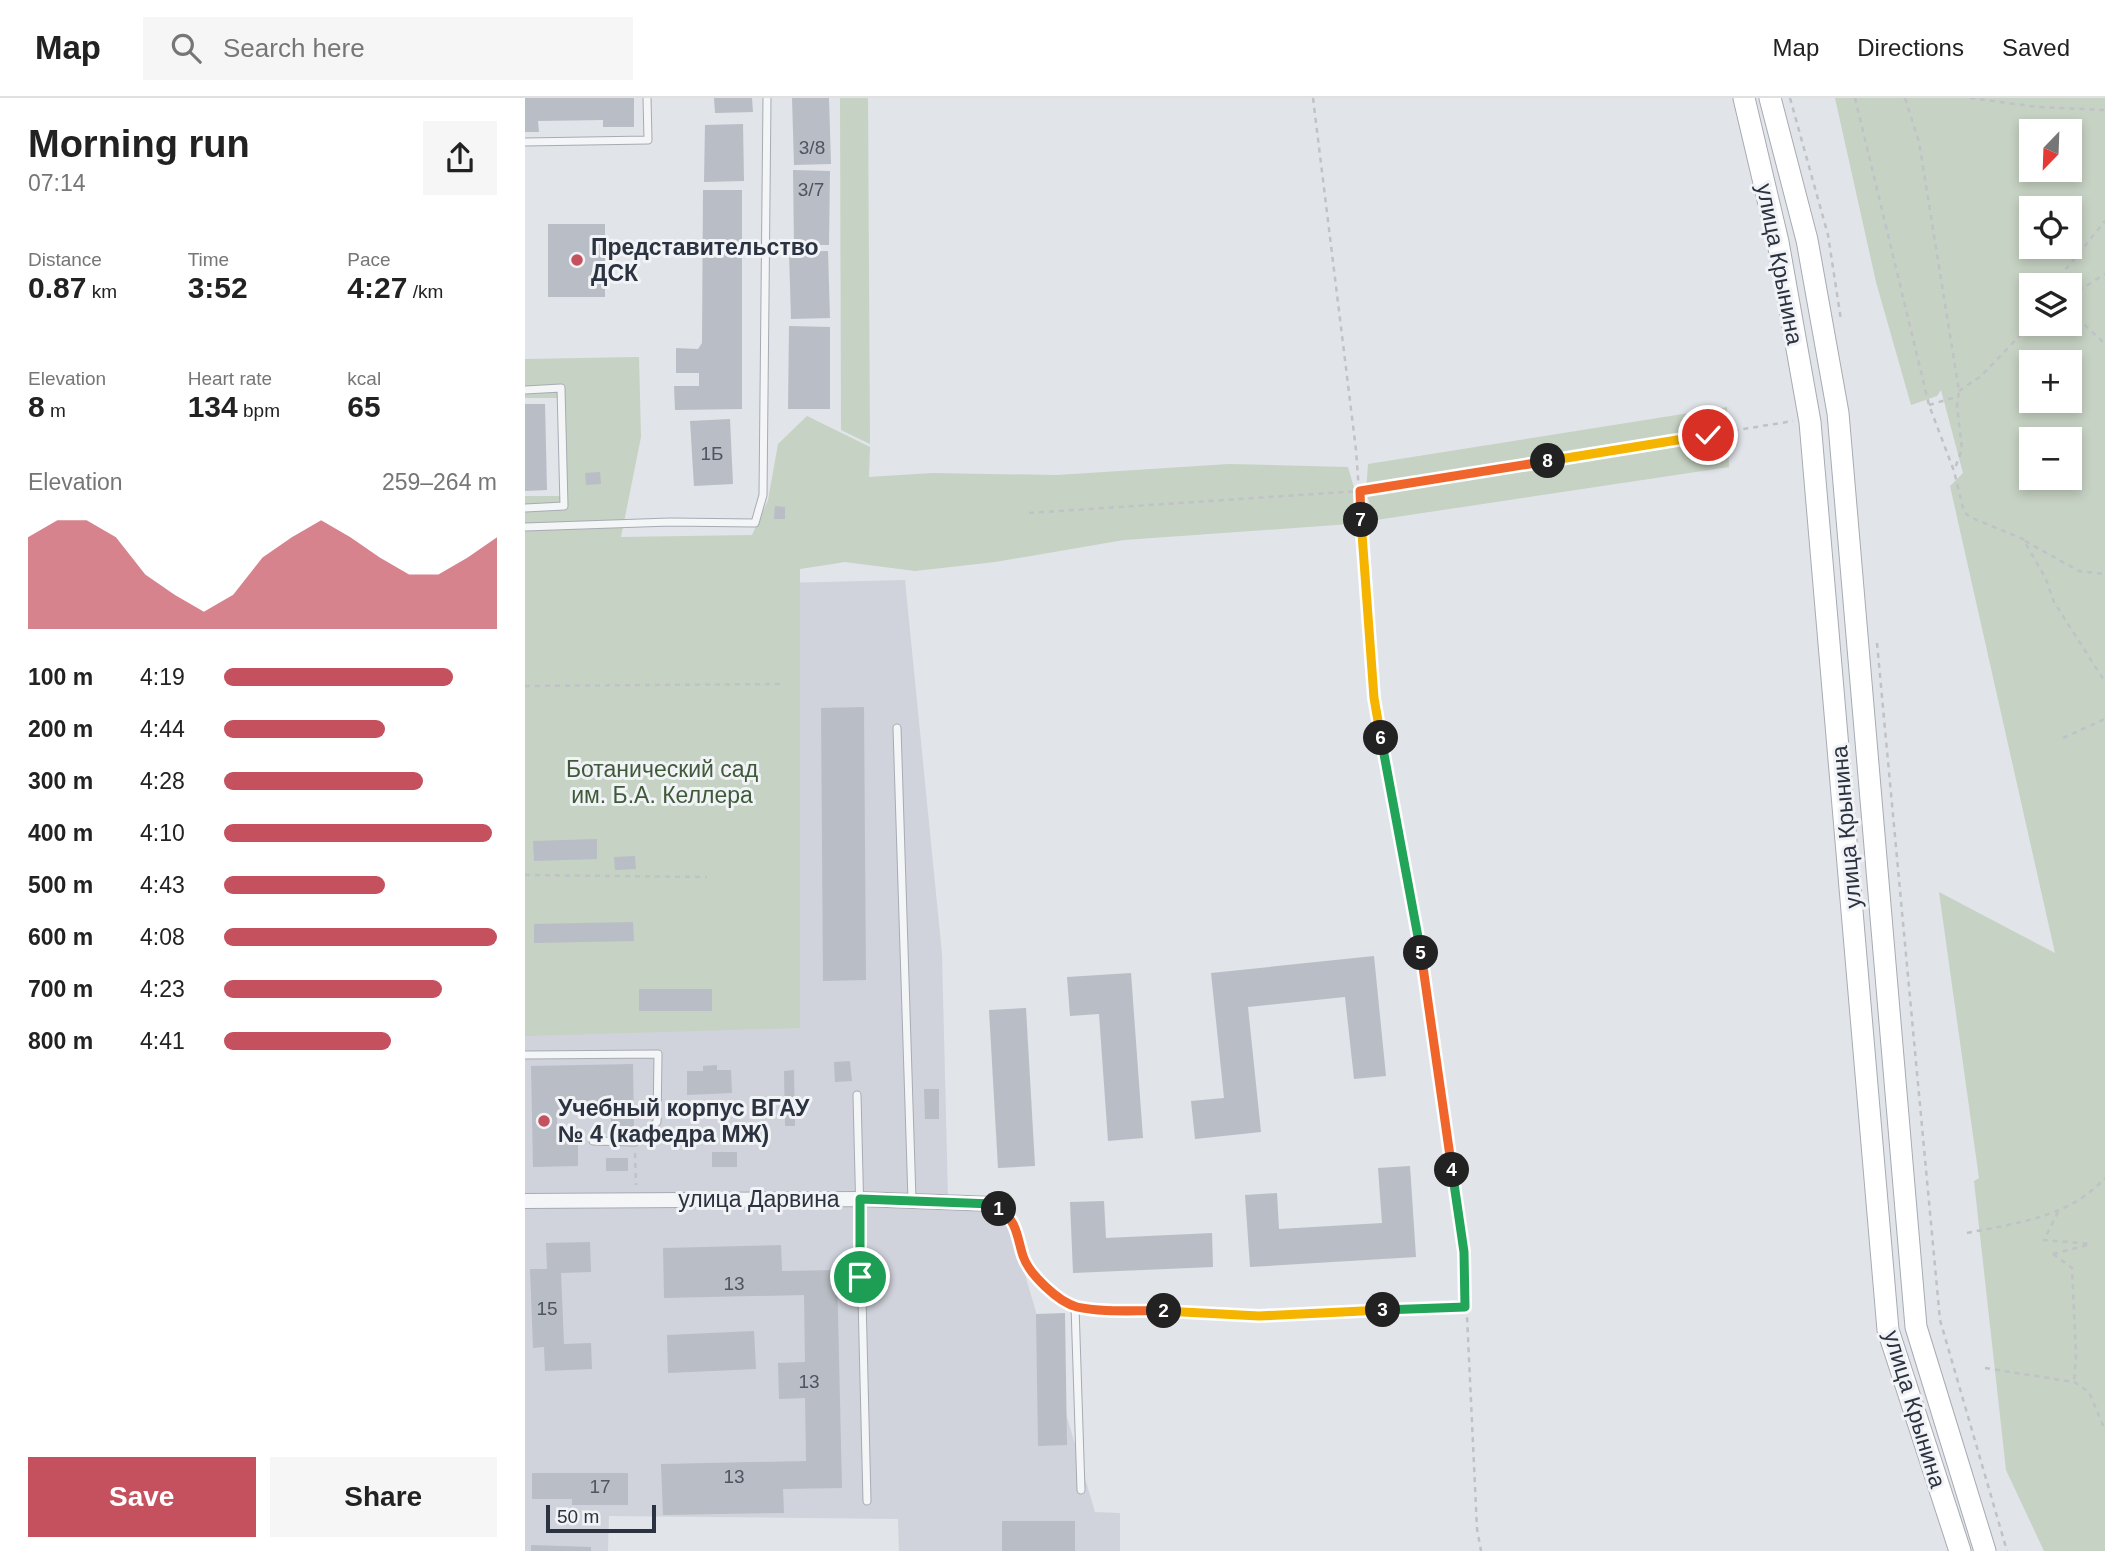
<!DOCTYPE html>
<meta charset="utf-8">
<style>
body{margin:0;font-family:Helvetica,sans-serif;background:#f6f6f6;color:#222;height:100vh;display:flex;flex-direction:column;font-size:26px;white-space:nowrap}
*{box-sizing:border-box;margin:0}
p{font-size:23px;color:#767676}
.icon{flex:none;width:38px;height:38px;fill:none;stroke:currentColor;stroke-width:2;stroke-linecap:round;stroke-linejoin:round}
.map{position:relative;flex:1;overflow:hidden}
.sheet{display:flex;flex-direction:column;background:#fff;width:525px}
.sheet>*{flex:none}
.needle{width:46px;rotate:203deg}
.tools{position:absolute;left:1494px;top:21px;display:grid;gap:14px}
.tools a{display:grid;place-items:center;width:63px;height:63px;border-radius:0px;background:#fff;box-shadow:0 4px 10px #0003;font-size:35px}
.scale{position:absolute;left:21px;bottom:18px;width:110px;box-sizing:border-box;padding-left:7px;border:4px solid #2b3240;border-top:0;font-size:19px;line-height:24px;white-space:nowrap;color:#2b3240;-webkit-text-stroke:5px #f1f3f6;paint-order:stroke}
.pin{position:absolute;display:grid;place-items:center;width:60px;height:60px;color:#fff;margin:-30px;border:4px solid #fff;border-radius:50%;box-shadow:0 2px 7px #0007}
.km{position:absolute;width:35px;height:35px;margin:-18px;border-radius:50%;background:#222;color:#fff;font-size:19px;line-height:35px;text-align:center}
.round{display:grid;place-items:center;flex:none;width:74px;height:74px;border-radius:0px;background:#f6f6f6}
.headline{display:flex;align-items:center;justify-content:space-between;height:119px;padding:0 28px}
h1{font-size:38px;font-weight:700;line-height:52px}
.metrics{display:grid;grid-template-columns:repeat(3,1fr);gap:10px;height:119px;padding:7px 28px}
.metrics div{display:grid;align-content:center}
.metrics b{font-size:30px;font-weight:700}
.metrics small{font-size:19px;font-weight:400}
.metrics p{font-size:19px}
.chart{height:196px;padding:14px 28px}
.chart p{display:flex;justify-content:space-between}
.chart svg{width:100%;height:126px;margin-top:7px;fill:#c5505e;opacity:.7}
.action{display:flex;gap:14px;margin-top:auto;padding:14px 28px}
.action a{flex:1;height:80px;border-radius:0px;background:#c5505e;color:#fff;font-size:28px;font-weight:700;line-height:80px;text-align:center}
.action a+a{background:#f6f6f6;color:#222}
ul{padding:0 28px;list-style:none;font-size:23px}
li{display:grid;grid-template-columns:112px 84px 1fr;align-items:center;height:52px}
li i{height:18px;border-radius:9px;background:#c5505e}
header{display:flex;align-items:center;gap:42px;box-sizing:border-box;height:98px;padding:0 35px;background:#fff;border-bottom:2px solid #e0e0e0}
header strong{font-size:33px}
nav{display:flex;gap:38px;margin-inline-start:auto;font-size:24px}
.search{width:490px;height:63px;background:#f6f6f6;display:flex;align-items:center;gap:18px;box-sizing:border-box;padding:0 24px;border-radius:0px;color:#767676;font-size:26px}
main{display:flex;flex:1;min-height:0}
.map>svg:first-child{display:block}
</style>
<header>
<strong>Map</strong>
<div class="search"><svg class="icon" aria-label="search" viewBox="0 0 24 24"><circle cx="10" cy="10" r="6"/><path d="M15 15l6 6"/></svg>Search here</div>
<nav><a>Map</a><a>Directions</a><a>Saved</a></nav>
</header>
<main>
<section class="sheet">
<div class="headline"><div><h1>Morning run</h1><p>07:14</p></div><a class="round"><svg class="icon" aria-label="share" viewBox="0 0 24 24"><path d="M12 15V3M7 8l5-5 5 5M5 13v7h14v-7"/></svg></a></div>
<div class="metrics">
<div><p>Distance</p><b>0.87<small> km</small></b></div>
<div><p>Time</p><b>3:52</b></div>
<div><p>Pace</p><b>4:27<small> /km</small></b></div>
</div>
<div class="metrics">
<div><p>Elevation</p><b>8<small> m</small></b></div>
<div><p>Heart rate</p><b>134<small> bpm</small></b></div>
<div><p>kcal</p><b>65</b></div>
</div>
<div class="chart"><p><span>Elevation</span>259–264 m</p>
<svg viewBox="0 0 160 44" preserveAspectRatio="none"><path d="M0 44V12L10 6L20 6L30 12L40 25L50 32L60 38L70 32L80 19L90 12L100 6L110 12L120 19L130 25L140 25L150 19L160 12V44z"/></svg>
</div>
<ul>
<li><b>100 m</b>4:19<i style="width:84%"></i></li>
<li><b>200 m</b>4:44<i style="width:59%"></i></li>
<li><b>300 m</b>4:28<i style="width:73%"></i></li>
<li><b>400 m</b>4:10<i style="width:98%"></i></li>
<li><b>500 m</b>4:43<i style="width:59%"></i></li>
<li><b>600 m</b>4:08<i style="width:100%"></i></li>
<li><b>700 m</b>4:23<i style="width:80%"></i></li>
<li><b>800 m</b>4:41<i style="width:61%"></i></li>
</ul>
<div class="action"><a>Save</a><a>Share</a></div>
</section>
<div class="map">
<svg width="1580" height="1453" viewBox="0 0 1580 1453">
<rect width="100%" height="100%" fill="#e1e4e9"/>
<path fill="#d0d3db" d="M 380,482 L 417,856 L 423,1100 L 478,1102 L 570,1414 L 595,1415 L 595,1453 L 374,1453 L 373,1421 L 84,1418 L 83,1453 L 0,1453 L 0,491 Z"/>
<g fill="#c6d2c3" fill-rule="evenodd">
<path d="M 315,0 L 343,0 L 345,346 L 316,332 Z"/>
<path d="M 1310,0 L 1580,0 L 1580,1453 L 1519,1453 L 1481,1372 L 1449,1083 L 1454,1080 L 1414,794 L 1530,855 L 1425,388 L 1438,375 L 1416,292 L 1412,298 L 1386,307 L 1351,184 ZM 1545,33 L 1545,72 L 1507,72 L 1507,33 ZM 1545,110 L 1545,149 L 1507,149 L 1507,110 ZM 1507,187 L 1545,187 L 1545,226 L 1507,226 ZM 1507,264 L 1545,264 L 1545,303 L 1507,303 ZM 1545,341 L 1545,380 L 1507,380 L 1507,341 Z"/>
<path d="M 114,259 L 116,339 L 96,439 L 227,437 L 243,402 L 253,346 L 282,318 L 345,349 L 344,379 L 407,375 L 532,377 L 704,366 L 823,369 L 832,400 L 825,426 L 599,442 L 470,464 L 390,473 L 320,464 L 275,471 L 275,930 L 0,938 L 0,398 L 36,398 L 36,300 L 0,300 L 0,261 Z"/>
<path d="M 1202,309 L 1204,369 L 851,422 L 841,395 L 843,366 Z"/>
</g>
<g fill="#b9bdc5">
<path d="M 0,0 L 109,0 L 109,29 L 78,29 L 78,22 L 13,23 L 14,34 L 0,34 Z"/>
<path d="M 189,0 L 227,0 L 228,14 L 190,15 Z"/>
<path d="M 267,0 L 304,0 L 306,66 L 269,67 Z"/>
<path d="M 218,26 L 219,83 L 179,84 L 180,27 Z"/>
<path d="M 268,72 L 305,73 L 304,147 L 269,147 Z"/>
<path d="M 178,92 L 217,92 L 217,311 L 150,312 L 149,288 L 174,288 L 174,275 L 151,275 L 151,250 L 173,251 L 177,245 Z"/>
<rect x="23" y="126" width="57" height="73"/>
<path d="M 303,153 L 305,220 L 266,221 L 264,154 Z"/>
<path d="M 264,228 L 305,229 L 305,311 L 263,311 Z"/>
<path d="M 0,306 L 20,306 L 22,392 L 0,393 Z"/>
<path d="M 205,321 L 208,386 L 169,388 L 165,323 Z"/>
<path d="M 75,374 L 76,386 L 61,387 L 60,375 Z"/>
<path d="M 250,408 L 260,409 L 260,421 L 249,421 Z"/>
<path d="M 339,609 L 341,882 L 298,883 L 296,610 Z"/>
<path d="M 72,741 L 72,761 L 9,763 L 8,743 Z"/>
<path d="M 110,758 L 111,771 L 90,772 L 89,759 Z"/>
<path d="M 108,824 L 109,843 L 9,845 L 9,826 Z"/>
<path d="M 849,858 L 861,978 L 829,981 L 820,899 L 723,909 L 736,1034 L 670,1041 L 666,1003 L 699,1000 L 686,875 Z"/>
<path d="M 606,875 L 618,1040 L 583,1043 L 574,916 L 545,918 L 542,879 Z"/>
<rect x="114" y="891" width="73" height="22"/>
<path d="M 501,910 L 510,1068 L 473,1070 L 464,912 Z"/>
<path d="M 325,963 L 327,983 L 310,984 L 309,964 Z"/>
<path d="M 108,966 L 109,1030 L 86,1031 L 86,1014 L 32,1015 L 32,1031 L 53,1030 L 53,1068 L 8,1069 L 6,968 Z"/>
<path d="M 192,967 L 192,972 L 206,972 L 207,995 L 162,997 L 162,973 L 178,973 L 178,968 Z"/>
<path d="M 269,972 L 270,1028 L 260,1028 L 259,973 Z"/>
<path d="M 399,991 L 414,991 L 414,1021 L 400,1021 Z"/>
<rect x="187" y="1054" width="25" height="15"/>
<rect x="81" y="1060" width="22" height="13"/>
<path d="M 885,1068 L 891,1159 L 725,1169 L 720,1097 L 752,1095 L 754,1131 L 857,1125 L 853,1070 Z"/>
<path d="M 579,1103 L 581,1140 L 687,1135 L 688,1169 L 548,1175 L 545,1104 Z"/>
<path d="M 65,1144 L 66,1174 L 36,1175 L 39,1246 L 66,1245 L 67,1271 L 20,1273 L 19,1249 L 8,1250 L 5,1171 L 22,1171 L 21,1145 Z"/>
<path d="M 256,1147 L 257,1173 L 312,1172 L 317,1390 L 258,1391 L 259,1415 L 138,1417 L 136,1366 L 281,1363 L 280,1300 L 254,1301 L 253,1265 L 280,1264 L 279,1197 L 139,1200 L 138,1150 Z"/>
<path d="M 540,1215 L 542,1347 L 513,1348 L 511,1216 Z"/>
<path d="M 229,1233 L 231,1271 L 143,1275 L 142,1237 Z"/>
<path d="M 7,1375 L 103,1375 L 103,1407 L 47,1407 L 47,1401 L 7,1401 Z"/>
<rect x="477" y="1423" width="73" height="30"/>
<path d="M 6,1447 L 66,1449 L 66,1453 L 6,1453 Z"/>
</g>
<g fill="none" stroke-linecap="round" stroke-linejoin="round">
<defs>
<g id="service">
<path d="M 0,44 L 123,42 L 122,0"/>
<path d="M 0,292 L 36,290 L 39,408 L 0,410"/>
<path d="M 0,429 L 145,424 L 230,425 L 238,397 L 242,0"/>
<path d="M 372,630 L 387,1102"/>
<path d="M 0,957 L 133,956 L 132,1024 L 110,1044 L 68,1043"/>
<path d="M 332,997 L 342,1403"/>
<path d="M 468,1106 C 502,1128 486,1149 507,1175 C 518,1189 535,1199 550,1208 L 556,1392"/>
</g>
<path id="minor" d="M 0,1103 L 335,1101 L 468,1106"/>
<g id="secondary">
<path d="M 1219,0 L 1253,144 L 1285,324 L 1363,1232 L 1435,1453"/>
<path d="M 1245,0 L 1282,142 L 1313,315 L 1391,1229 L 1460,1453"/>
</g>
</defs>
<use href="#service" stroke="#a7abb3" stroke-width="9"/>
<use href="#minor" stroke="#a7abb3" stroke-width="16"/>
<use href="#secondary" stroke="#a7abb3" stroke-width="23"/>
<g stroke="#c0c2c7" stroke-width="2.5" stroke-dasharray="5 5" stroke-linecap="butt">
<path d="M 788,0 L 831,352 L 849,600 L 896,852 L 939,1154 L 952,1431 L 956,1453"/>
<path d="M 1265,0 L 1303,137 L 1316,222"/>
<path d="M 1330,0 L 1404,307 L 1429,373 L 1439,414 L 1445,419 L 1498,441 L 1520,479 L 1529,504 L 1580,584"/>
<path d="M 1380,0 L 1394,44 L 1434,293 L 1432,308 L 1437,351 L 1429,373"/>
<path d="M 1445,0 L 1513,9 L 1580,12"/>
<path d="M 1528,187 L 1580,123"/>
<path d="M 1545,198 L 1580,176"/>
<path d="M 1545,213 L 1580,246"/>
<path d="M 1495,235 L 1507,217"/>
<path d="M 1434,293 L 1456,278 L 1507,225"/>
<path d="M 1404,307 L 1431,299"/>
<path d="M 504,415 L 835,393 L 1268,323"/>
<path d="M 1500,443 L 1554,473 L 1580,476"/>
<path d="M 1352,545 L 1415,1222 L 1482,1453"/>
<path d="M 0,588 L 256,586"/>
<path d="M 1538,640 L 1580,621"/>
<path d="M 0,777 L 182,779"/>
<path d="M 110,1055 L 111,1087"/>
<path d="M 1533,1114 L 1519,1142 L 1566,1146"/>
<path d="M 1442,1135 C 1492,1125 1545,1119 1580,1080"/>
<path d="M 1528,1156 L 1547,1170 L 1551,1257 L 1549,1284"/>
<path d="M 1528,1156 L 1563,1147"/>
<path d="M 562,1209 L 734,1218 L 940,1209"/>
<path d="M 1460,1270 L 1549,1284 L 1564,1294 L 1580,1332"/>
</g>
<use href="#service" stroke="#f4f5f7" stroke-width="7"/>
<use href="#minor" stroke="#f4f5f7" stroke-width="14"/>
<use href="#secondary" stroke="#fff" stroke-width="21"/>
</g>
<g fill="none" stroke-linecap="round" stroke-linejoin="round">
<defs>
<path id="split-1" d="M 335,1179 L 335,1101 L 468,1106 L 474,1111"/>
<path id="split-2" d="M 474,1111 C 492,1122 492,1139 498,1158 C 504,1176 533,1204 552,1209 C 577,1215 613,1212 639,1213"/>
<path id="split-3" d="M 639,1213 L 734,1218 L 858,1212"/>
<path id="split-4" d="M 858,1212 L 940,1209 L 939,1154 L 927,1072"/>
<path id="split-5" d="M 896,855 L 927,1072"/>
<path id="split-6" d="M 856,640 L 896,855"/>
<path id="split-7" d="M 836,422 L 849,600 L 856,640"/>
<path id="split-8" d="M 836,422 L 835,393 L 1023,363"/>
<path id="split-9" d="M 1023,363 L 1183,337"/>
</defs>
<use href="#split-1" stroke="#fff" stroke-width="14"/>
<use href="#split-2" stroke="#fff" stroke-width="14"/>
<use href="#split-3" stroke="#fff" stroke-width="14"/>
<use href="#split-4" stroke="#fff" stroke-width="14"/>
<use href="#split-5" stroke="#fff" stroke-width="14"/>
<use href="#split-6" stroke="#fff" stroke-width="14"/>
<use href="#split-7" stroke="#fff" stroke-width="14"/>
<use href="#split-8" stroke="#fff" stroke-width="14"/>
<use href="#split-9" stroke="#fff" stroke-width="14"/>
<use href="#split-1" stroke="#22a559" stroke-width="9"/>
<use href="#split-2" stroke="#f0652b" stroke-width="9"/>
<use href="#split-3" stroke="#f5b400" stroke-width="9"/>
<use href="#split-4" stroke="#22a559" stroke-width="9"/>
<use href="#split-5" stroke="#f0652b" stroke-width="9"/>
<use href="#split-6" stroke="#22a559" stroke-width="9"/>
<use href="#split-7" stroke="#f5b400" stroke-width="9"/>
<use href="#split-8" stroke="#f0652b" stroke-width="9"/>
<use href="#split-9" stroke="#f5b400" stroke-width="9"/>
</g>
<g fill="#c5505e" stroke="#f1f3f6" stroke-width="2.5">
<circle cx="52" cy="162" r="7"/>
<circle cx="19" cy="1023" r="7"/>
</g>
<g text-anchor="middle" dominant-baseline="central" stroke-width="6" stroke-linejoin="round" paint-order="stroke">
<g font-size="19" fill="#4e5561">
<text x="287" y="49">3/8</text>
<text x="286" y="91">3/7</text>
<text x="187" y="355">1Б</text>
<text x="209" y="1185">13</text>
<text x="22" y="1210">15</text>
<text x="284" y="1283">13</text>
<text x="209" y="1378">13</text>
<text x="75" y="1388">17</text>
</g>
<g font-size="23" font-weight="bold" fill="#2b3240" stroke="#f1f3f6" text-anchor="start">
<text x="66" y="149">Представительство<tspan x="66" dy="26">ДСК</tspan></text>
<text x="33" y="1010">Учебный корпус ВГАУ<tspan x="33" dy="26">№ 4 (кафедра МЖ)</tspan></text>
</g>
<g font-size="23" fill="#2b3240" stroke="#f1f3f6">
<text transform="translate(1255 166) rotate(79)">улица Крынина</text>
<text transform="translate(1321 729) rotate(-95)">улица Крынина</text>
<text x="234" y="1101">улица Дарвина</text>
<text transform="translate(1390 1311) rotate(73)">улица Крынина</text>
</g>
<g font-size="23" fill="#3e5a39" stroke="#f1f3f6">
<text x="137" y="671">Ботанический сад<tspan x="137" dy="26">им. Б.А. Келлера</tspan></text>
</g>
</g>
</svg>
<div class="tools">
<a><svg class="needle" viewBox="-14 -14 28 28"><path d="M0-13l5 13h-10z" fill="#e53935"/><path d="M0 13l5-13h-10z" fill="#767676"/></svg></a>
<a><svg class="icon" aria-label="locate" viewBox="0 0 24 24"><circle cx="12" cy="12" r="6"/><path d="M12 2v4M12 18v4M2 12h4M18 12h4"/></svg></a>
<a><svg class="icon" aria-label="layers" viewBox="0 0 24 24"><path d="M12 4l9 5-9 5-9-5zM3 14l9 5 9-5"/></svg></a>
<a>+</a>
<a>−</a>
</div>
<div class="scale">50 m</div>
<div class="pin" style="left:335px;top:1179px;background:#1e9e55"><svg class="icon" aria-label="arrive" viewBox="0 0 24 24"><path d="M6 21V4h12l-3 4 3 4H6"/></svg></div>
<div class="pin" style="left:1183px;top:337px;background:#d93025"><svg class="icon" aria-label="check" viewBox="0 0 24 24"><path d="M5 12l5 5 9-10"/></svg></div>
<b class="km" style="left:474px;top:1111px">1</b>
<b class="km" style="left:639px;top:1213px">2</b>
<b class="km" style="left:858px;top:1212px">3</b>
<b class="km" style="left:927px;top:1072px">4</b>
<b class="km" style="left:896px;top:855px">5</b>
<b class="km" style="left:856px;top:640px">6</b>
<b class="km" style="left:836px;top:422px">7</b>
<b class="km" style="left:1023px;top:363px">8</b>
</div>
</main>
